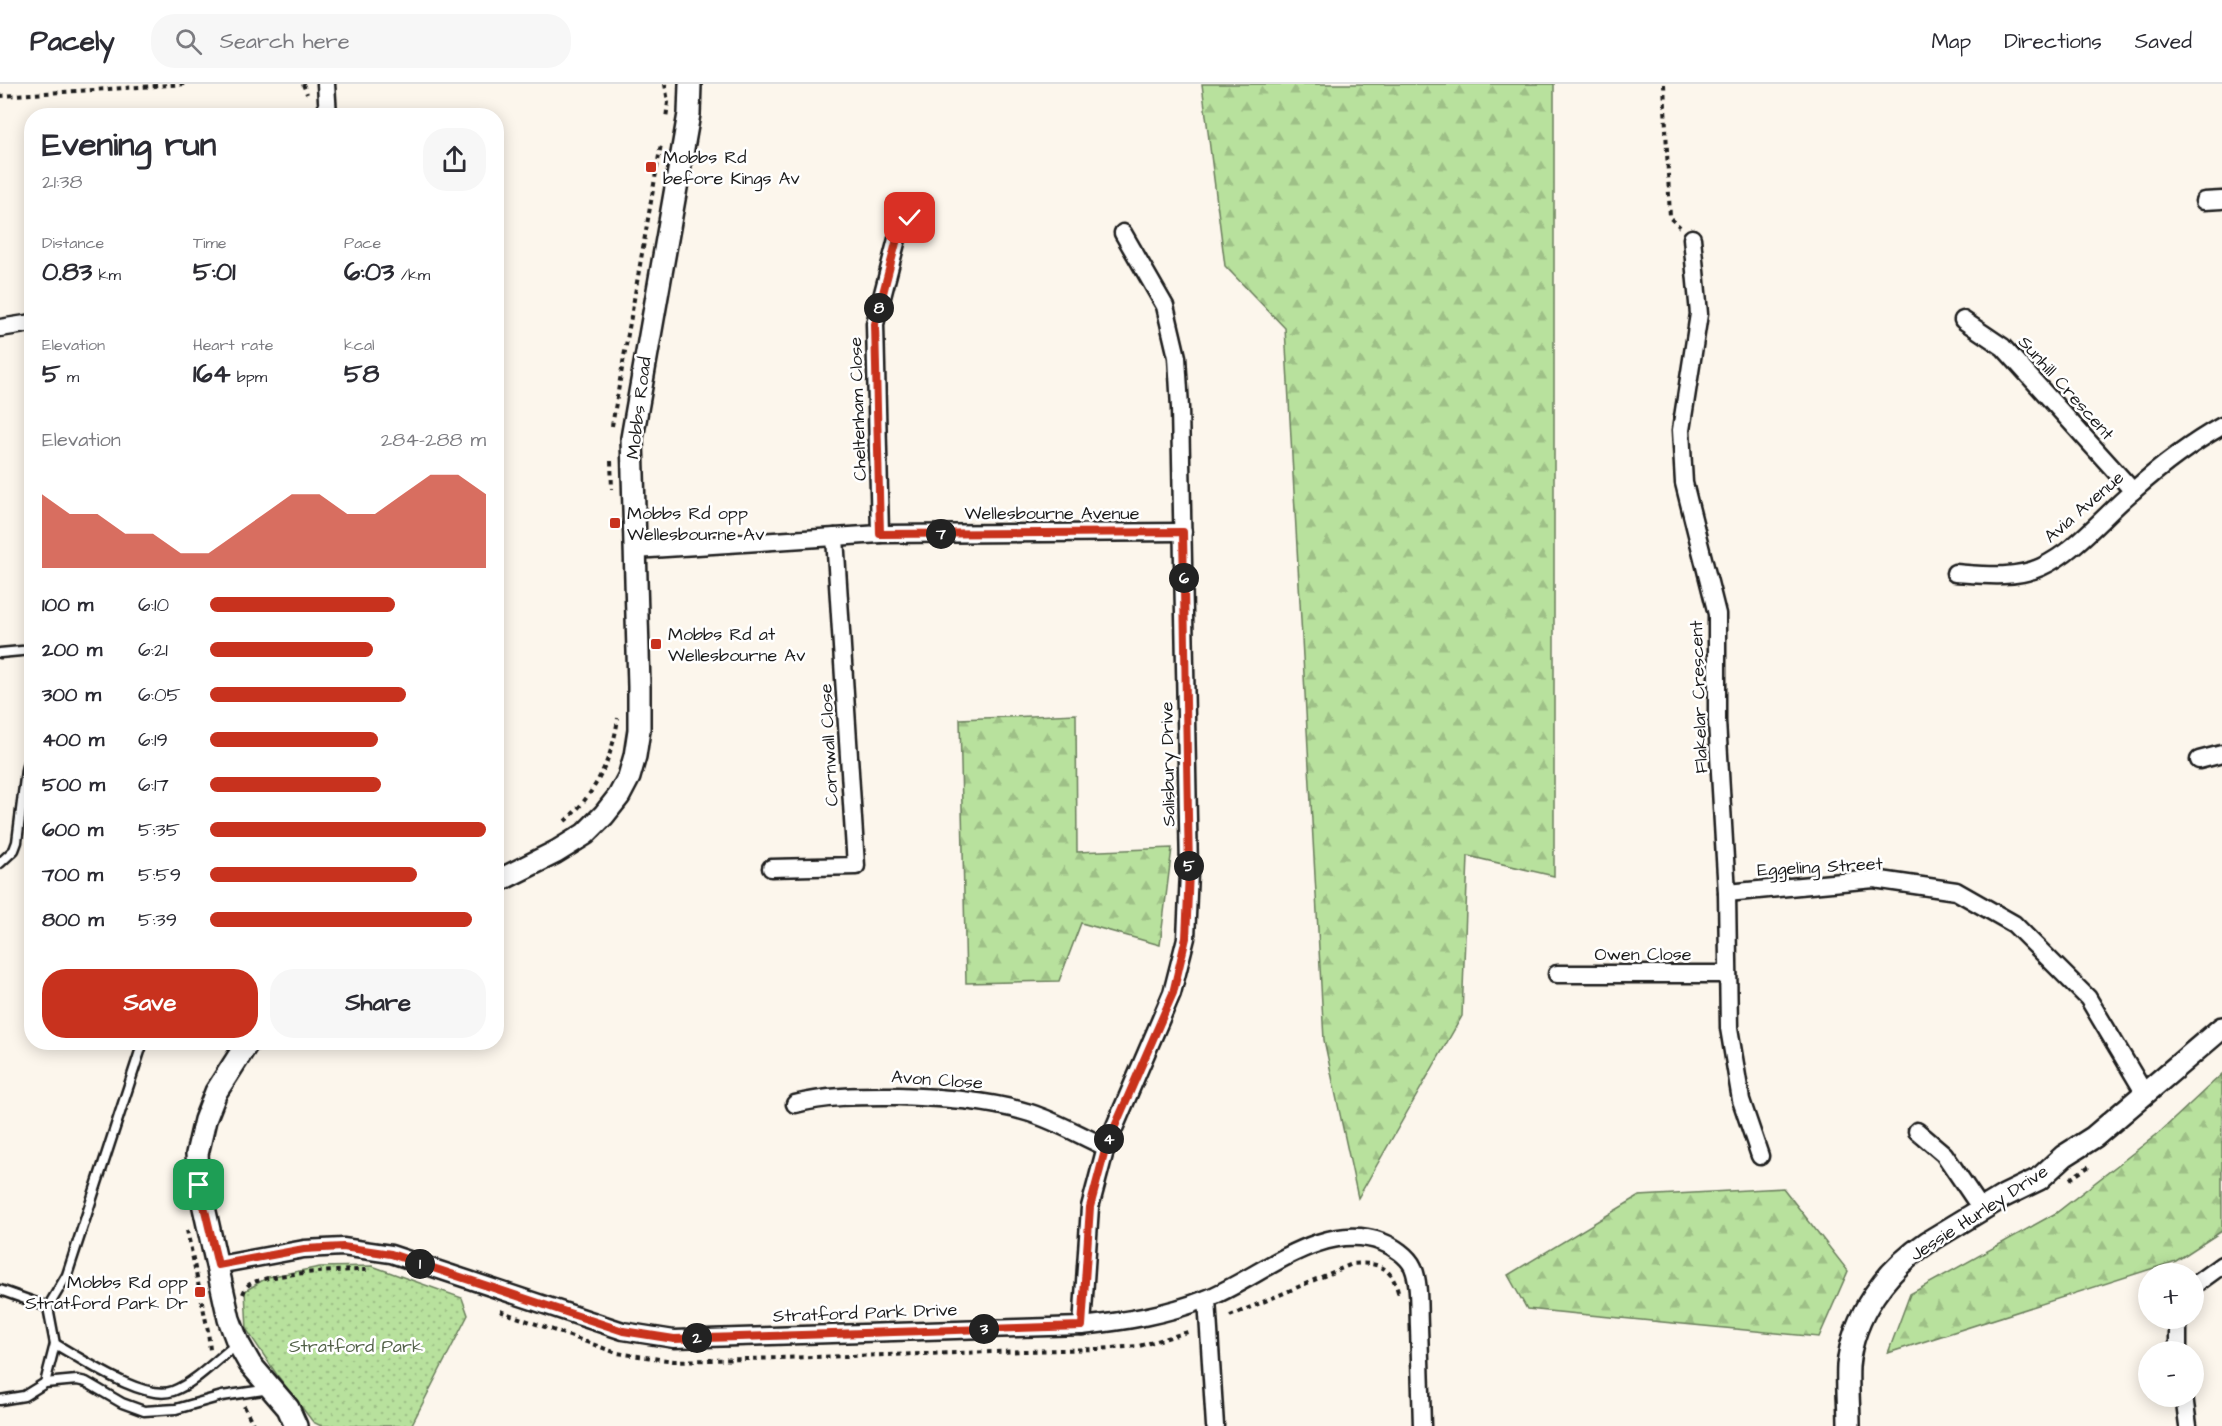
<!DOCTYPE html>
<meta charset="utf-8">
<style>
body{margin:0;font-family:"Architects Daughter",sans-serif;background:#f7f7f7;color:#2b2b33;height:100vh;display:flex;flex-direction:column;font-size:22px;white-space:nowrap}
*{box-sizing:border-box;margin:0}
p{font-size:20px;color:#7c7c81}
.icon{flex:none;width:33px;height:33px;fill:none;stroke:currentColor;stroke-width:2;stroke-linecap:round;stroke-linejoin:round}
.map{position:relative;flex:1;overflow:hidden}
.side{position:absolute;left:24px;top:24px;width:480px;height:942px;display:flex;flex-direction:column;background:#fff;border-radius:24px;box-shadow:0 3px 15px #0003}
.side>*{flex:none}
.buttons{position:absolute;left:2138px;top:1179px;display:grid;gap:12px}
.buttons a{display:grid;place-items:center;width:66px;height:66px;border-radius:50%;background:#fff;box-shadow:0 3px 15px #0003;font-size:30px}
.pin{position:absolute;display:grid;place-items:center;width:51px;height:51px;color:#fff;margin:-26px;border-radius:12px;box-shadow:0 3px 9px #0006}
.km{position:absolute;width:30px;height:30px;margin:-15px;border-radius:50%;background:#222;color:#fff;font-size:16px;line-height:30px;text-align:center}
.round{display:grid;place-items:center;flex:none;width:63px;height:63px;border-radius:24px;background:#f7f7f7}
.head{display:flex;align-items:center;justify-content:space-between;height:102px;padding:0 18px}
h1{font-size:33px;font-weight:700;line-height:45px}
.figures{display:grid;grid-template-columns:repeat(3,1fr);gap:9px;height:102px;padding:6px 18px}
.figures div{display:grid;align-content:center}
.figures b{font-size:26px;font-weight:700}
.figures small{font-size:16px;font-weight:400}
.figures p{font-size:16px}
.chart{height:168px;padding:12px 18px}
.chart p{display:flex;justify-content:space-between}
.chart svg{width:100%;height:108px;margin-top:6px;fill:#c8321e;opacity:.7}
.button{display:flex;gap:12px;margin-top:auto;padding:12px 18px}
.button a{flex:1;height:69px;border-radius:24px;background:#c8321e;color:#fff;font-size:24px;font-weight:700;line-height:69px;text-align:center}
.button a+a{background:#f7f7f7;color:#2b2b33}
ul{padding:0 18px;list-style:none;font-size:20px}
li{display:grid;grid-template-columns:96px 72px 1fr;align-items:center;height:45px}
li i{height:15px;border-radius:8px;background:#c8321e}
header{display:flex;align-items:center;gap:36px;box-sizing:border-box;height:84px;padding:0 30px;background:#fff;border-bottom:2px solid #e1e1e2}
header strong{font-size:28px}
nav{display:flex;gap:33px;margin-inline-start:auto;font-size:21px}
.search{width:420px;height:54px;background:#f7f7f7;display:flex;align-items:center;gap:15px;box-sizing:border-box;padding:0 21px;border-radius:24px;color:#7c7c81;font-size:22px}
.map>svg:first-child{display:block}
</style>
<header>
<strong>Pacely</strong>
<div class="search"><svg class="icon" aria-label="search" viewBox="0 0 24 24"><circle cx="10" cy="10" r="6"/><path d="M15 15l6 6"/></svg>Search here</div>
<nav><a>Map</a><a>Directions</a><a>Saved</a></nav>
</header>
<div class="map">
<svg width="2222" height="1342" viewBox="0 0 2222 1342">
<defs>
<pattern id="forest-firs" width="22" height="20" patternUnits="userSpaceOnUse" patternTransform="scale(1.5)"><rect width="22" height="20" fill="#b8e19d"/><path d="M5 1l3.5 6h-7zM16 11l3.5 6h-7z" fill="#9ec087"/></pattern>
<pattern id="park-dots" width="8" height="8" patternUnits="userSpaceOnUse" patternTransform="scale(1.5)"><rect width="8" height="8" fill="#b8e19d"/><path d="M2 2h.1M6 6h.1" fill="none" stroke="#9ec087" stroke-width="1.8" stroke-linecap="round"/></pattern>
</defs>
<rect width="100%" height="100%" fill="#fcf6ec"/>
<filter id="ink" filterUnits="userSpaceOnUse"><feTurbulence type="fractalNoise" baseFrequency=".0167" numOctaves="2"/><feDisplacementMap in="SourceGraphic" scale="12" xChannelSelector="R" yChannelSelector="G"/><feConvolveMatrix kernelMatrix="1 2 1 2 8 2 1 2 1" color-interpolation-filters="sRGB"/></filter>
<g filter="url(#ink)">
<g fill="url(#forest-firs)" stroke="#6a7e5c" stroke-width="1.5">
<path d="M 1202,0 L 1554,0 L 1554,792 L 1468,772 L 1462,932 L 1358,1114 L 1324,956 L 1285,244 L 1225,182 Z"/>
<path d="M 1076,630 L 1077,768 L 1172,764 L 1160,861 L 1081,839 L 1059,897 L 966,899 L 960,635 Z"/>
<path d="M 2222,990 L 2222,1147 L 2176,1177 L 1888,1269 L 1910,1210 L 2056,1129 L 2160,1048 Z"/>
<path d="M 1783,1104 L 1848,1187 L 1819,1253 L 1527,1225 L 1508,1191 L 1639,1112 Z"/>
</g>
<path fill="url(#park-dots)" stroke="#6a7e5c" stroke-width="1.5" d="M 372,1182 L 462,1214 L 468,1231 L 411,1342 L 321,1342 L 313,1338 L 277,1291 L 247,1246 L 245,1207 L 268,1193 L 320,1183 Z"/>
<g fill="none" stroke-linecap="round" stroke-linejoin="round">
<defs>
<g id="service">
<path d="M 0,569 L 32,566"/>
<path d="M 0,779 L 14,766 L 17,758 L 26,686 L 32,663"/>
<path d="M 0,1206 L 48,1223"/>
<path d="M 55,1260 C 82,1275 144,1318 173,1307 C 195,1299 218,1274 237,1260"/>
<path d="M 45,1299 L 77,1296 L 86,1298 L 122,1319 L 144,1327 L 176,1325 L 222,1312 L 270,1305"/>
<path d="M 0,1316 L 24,1312 L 45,1299 L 55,1260 L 48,1223 L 67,1191 L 143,958"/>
</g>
<g id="minor">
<path d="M 326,0 L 328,32"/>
<path d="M 2204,117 L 2222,116"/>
<path d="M 1692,154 L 1699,230 L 1681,346 L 1684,399 L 1717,530 L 1717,637 L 1727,809 L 1729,944 L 1741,1016 L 1760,1072"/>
<path d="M 1963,236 L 2003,263 L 2133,407"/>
<path d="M 0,244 L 32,239"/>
<path d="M 880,450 L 875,240 L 897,155 L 910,134"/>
<path d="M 635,466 L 880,450 L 1183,448"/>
<path d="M 1955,489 C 1983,491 2015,495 2041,483 C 2076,467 2104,431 2133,407 C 2161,382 2190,360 2222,342"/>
<path d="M 2199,676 L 2222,670"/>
<path d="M 771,784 L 856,782 L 835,453"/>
<path d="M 1727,809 L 1874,795 L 1956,807 L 2014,840 L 2088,914 L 2145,1010"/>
<path d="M 1557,890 L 1728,890"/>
<path d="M 795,1020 C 829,1011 864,1012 899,1012 C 945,1014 987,1016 1030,1029 C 1056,1037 1081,1052 1106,1063"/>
<path d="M 1917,1047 L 1944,1070 L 1982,1126"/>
<path d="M 218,1181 L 304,1165 L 343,1163 L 391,1170 L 623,1247 L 674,1255 L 1082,1242 C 1126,1237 1165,1231 1206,1215 C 1260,1194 1321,1135 1382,1158 C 1393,1162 1408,1172 1413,1183 C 1420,1200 1418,1224 1419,1242 C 1420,1275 1421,1309 1422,1342"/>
<path d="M 2193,1202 L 2222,1181"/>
<path d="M 1207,1215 L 1215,1342"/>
<path d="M 1082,1242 L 1090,1123 L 1106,1063 L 1172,909 L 1186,854 L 1189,788 L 1180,324 L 1177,273 L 1165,222 L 1123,149"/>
<path d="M 2178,1268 L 2178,1234"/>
<path d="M 2184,1312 L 2188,1342"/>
</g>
<g id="tertiary">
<path d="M 496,798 L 556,768 L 585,750 L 604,731 L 619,712 L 629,693 L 635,672 L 639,646 L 639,603 L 632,354 L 689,30 L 690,0"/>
<path d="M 248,958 L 216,1008 L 205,1036 L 197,1070 L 199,1101 L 229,1235 L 238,1259 L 250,1280 L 288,1324 L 296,1342"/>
<path d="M 1849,1342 C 1849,1322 1847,1302 1848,1282 C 1853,1231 1886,1186 1928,1158 L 2004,1112 L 2039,1095 L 2064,1072 L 2094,1053 L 2222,944"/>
</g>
</defs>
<use href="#service" stroke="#1c1c1c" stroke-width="13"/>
<use href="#minor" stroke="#1c1c1c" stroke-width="21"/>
<use href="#tertiary" stroke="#1c1c1c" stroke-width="26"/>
<g stroke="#1c1c1c" stroke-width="4" stroke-dasharray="4.5 4.5" stroke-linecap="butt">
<path d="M 303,0 L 307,10"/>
<path d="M 665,0 L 668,18 L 666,35"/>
<path d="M 1664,0 L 1670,134 L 1680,143"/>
<path d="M 0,12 L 186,0"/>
<path d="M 612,342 L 661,60"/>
<path d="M 611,377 L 612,405"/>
<path d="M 565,737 C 595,711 613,673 618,634"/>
<path d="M 2070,1095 L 2091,1081"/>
<path d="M 187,1146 L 208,1247 L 210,1266"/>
<path d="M 243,1210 C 245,1205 247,1201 252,1199 C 272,1189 342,1186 367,1186"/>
<path d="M 500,1227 L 617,1269 L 674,1277 L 1098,1265 L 1139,1262 L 1188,1248"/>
<path d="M 1230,1232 L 1352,1180 C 1376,1178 1391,1181 1398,1208 L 1401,1207"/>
<path d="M 244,1322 L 254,1342"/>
</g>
<use href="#service" stroke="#fff" stroke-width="8"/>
<use href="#minor" stroke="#fff" stroke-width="16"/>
<use href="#tertiary" stroke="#fff" stroke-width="21"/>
</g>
</g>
<g fill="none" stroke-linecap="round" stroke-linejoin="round" filter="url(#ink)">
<defs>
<path id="route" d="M 199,1101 L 218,1181 L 304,1165 L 343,1163 L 391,1170 L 623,1247 L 674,1255 L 1082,1242 L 1090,1123 L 1106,1063 L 1173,909 L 1186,854 L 1189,788 L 1183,448 L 880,450 L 875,240 L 897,155 L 910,134"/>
</defs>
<use href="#route" stroke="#fff" stroke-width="12"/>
<use href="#route" stroke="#c8321e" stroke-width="8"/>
</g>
<g fill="#c8321e" stroke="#fff" stroke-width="2">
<rect x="645" y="77" width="12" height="12" rx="3"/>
<rect x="609" y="433" width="12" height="12" rx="3"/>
<rect x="650" y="554" width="12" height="12" rx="3"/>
<rect x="194" y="1202" width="12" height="12" rx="3"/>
</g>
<g text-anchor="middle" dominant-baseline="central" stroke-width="5" stroke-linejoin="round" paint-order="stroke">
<g font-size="18" fill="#1c1c1c" stroke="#fff" text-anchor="start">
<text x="663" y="73">Mobbs Rd<tspan x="663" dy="21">before Kings Av</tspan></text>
<text x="627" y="429">Mobbs Rd opp<tspan x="627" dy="21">Wellesbourne Av</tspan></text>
<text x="668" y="550">Mobbs Rd at<tspan x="668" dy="21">Wellesbourne Av</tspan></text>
<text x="188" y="1198" text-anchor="end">Mobbs Rd opp<tspan x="188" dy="21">Stratford Park Dr</tspan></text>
</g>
<g font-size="18" fill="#1c1c1c" stroke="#fff">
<text transform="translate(2066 304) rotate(48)">Sunhill Crescent</text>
<text transform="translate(639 324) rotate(-83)">Mobbs Road</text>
<text transform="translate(858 325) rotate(-92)">Cheltenham Close</text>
<text transform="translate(2084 423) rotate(-41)">Avia Avenue</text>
<text x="1052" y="429">Wellesbourne Avenue</text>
<text transform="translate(1699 613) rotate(-92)">Flakelar Crescent</text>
<text transform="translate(829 661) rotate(-93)">Cornwall Close</text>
<text transform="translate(1168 680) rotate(-91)">Salisbury Drive</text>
<text transform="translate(1820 783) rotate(-3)">Eggeling Street</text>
<text x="1643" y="870">Owen Close</text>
<text transform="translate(937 996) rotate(4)">Avon Close</text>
<text transform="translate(1979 1129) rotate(-33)">Jessie Hurley Drive</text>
<text transform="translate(865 1229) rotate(-2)">Stratford Park Drive</text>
</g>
<g font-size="18" fill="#536149" stroke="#fff">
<text x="356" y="1262">Stratford Park</text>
</g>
</g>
</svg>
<div class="buttons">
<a>+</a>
<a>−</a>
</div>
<div class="pin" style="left:199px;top:1101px;background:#1e9e55"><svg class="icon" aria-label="arrive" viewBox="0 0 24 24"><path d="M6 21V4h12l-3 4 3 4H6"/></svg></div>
<div class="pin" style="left:910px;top:134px;background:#d93025"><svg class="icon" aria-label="check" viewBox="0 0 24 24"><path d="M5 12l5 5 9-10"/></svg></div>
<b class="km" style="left:420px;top:1180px">1</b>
<b class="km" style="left:697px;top:1254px">2</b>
<b class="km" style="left:984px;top:1245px">3</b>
<b class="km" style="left:1109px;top:1055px">4</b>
<b class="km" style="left:1189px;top:782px">5</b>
<b class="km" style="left:1184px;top:494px">6</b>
<b class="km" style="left:941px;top:450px">7</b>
<b class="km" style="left:879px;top:224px">8</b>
<section class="side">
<div class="head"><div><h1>Evening run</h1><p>21:38</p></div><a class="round"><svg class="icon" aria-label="share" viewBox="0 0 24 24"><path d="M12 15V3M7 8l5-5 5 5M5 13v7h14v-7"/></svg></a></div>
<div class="figures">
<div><p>Distance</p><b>0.83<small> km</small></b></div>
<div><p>Time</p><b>5:01</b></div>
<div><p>Pace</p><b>6:03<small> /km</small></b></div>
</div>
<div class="figures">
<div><p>Elevation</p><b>5<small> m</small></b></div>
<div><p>Heart rate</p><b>164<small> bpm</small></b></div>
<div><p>kcal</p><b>58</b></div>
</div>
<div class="chart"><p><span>Elevation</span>284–288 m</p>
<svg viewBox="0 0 160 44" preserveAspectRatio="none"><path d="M0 44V14L10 22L20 22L30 30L40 30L50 38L60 38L70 30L80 22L90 14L100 14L110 22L120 22L130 14L140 6L150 6L160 14V44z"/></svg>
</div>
<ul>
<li><b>100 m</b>6:10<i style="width:67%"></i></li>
<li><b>200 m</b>6:21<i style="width:59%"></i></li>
<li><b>300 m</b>6:05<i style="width:71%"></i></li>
<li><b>400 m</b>6:19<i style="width:61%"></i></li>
<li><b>500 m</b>6:17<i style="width:62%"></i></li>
<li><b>600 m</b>5:35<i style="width:100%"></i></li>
<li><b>700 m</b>5:59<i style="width:75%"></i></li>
<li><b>800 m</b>5:39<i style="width:95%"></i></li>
</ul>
<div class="button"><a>Save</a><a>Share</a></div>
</section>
</div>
